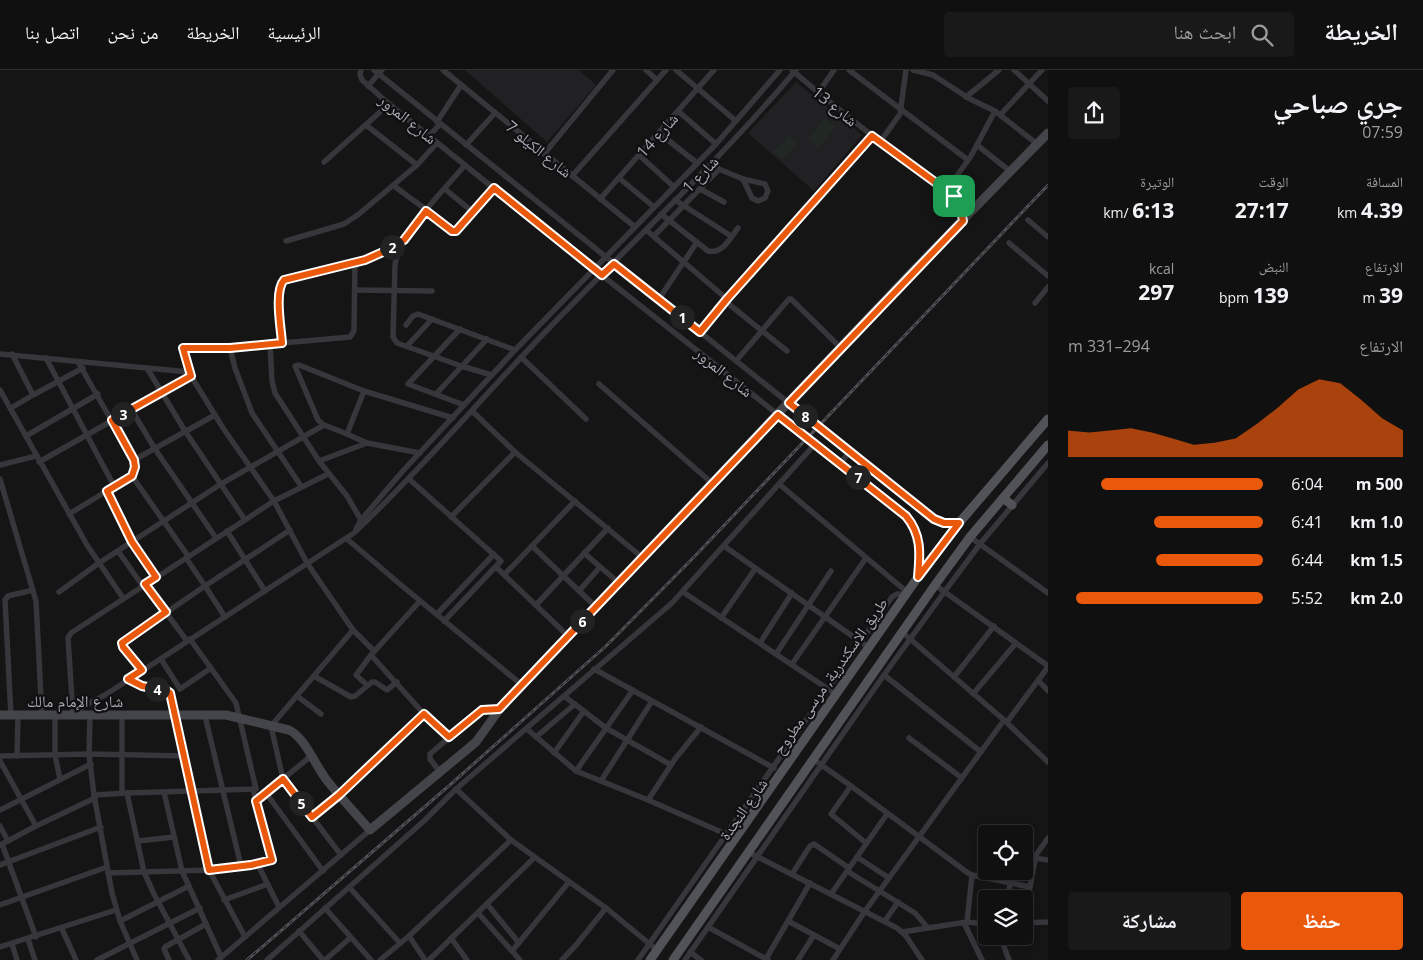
<!DOCTYPE html>
<html lang="ar">
<meta charset="utf-8">
<style>
body{margin:0;font-family:"Open Sans","Noto Naskh Arabic",sans-serif;background:#191919;color:#f1f3f6;direction:rtl;height:100vh;display:flex;flex-direction:column;font-size:19px;white-space:nowrap}
*{box-sizing:border-box;margin:0}
p{font-size:16px;color:#9c9d9f}
.icon{flex:none;width:28px;height:28px;fill:none;stroke:currentColor;stroke-width:2;stroke-linecap:round;stroke-linejoin:round}
.map{position:relative;flex:1;overflow:hidden;direction:ltr}
.details{display:flex;flex-direction:column;background:#101010;width:375px}
.details>*{flex:none}
.tools{position:absolute;left:978px;top:755px;display:grid;gap:10px}
.tools a{display:grid;place-items:center;width:55px;height:55px;border-radius:5px;background:#101010;box-shadow:0 2px 8px #0003,0 0 0 1px #303030;font-size:25px}
.pin{position:absolute;display:grid;place-items:center;width:42px;height:42px;color:#fff;margin:-21px;border-radius:10px;box-shadow:0 2px 8px #0006}
.km{position:absolute;width:25px;height:25px;margin:-12px;border-radius:50%;background:#222;color:#fff;font-size:14px;line-height:25px;text-align:center}
.round{display:grid;place-items:center;flex:none;width:52px;height:52px;border-radius:5px;background:#191919}
.summary{display:flex;align-items:center;justify-content:space-between;height:85px;padding:0 20px}
h1{font-size:28px;font-weight:700;line-height:38px}
.figures{display:grid;grid-template-columns:repeat(3,1fr);gap:8px;height:85px;padding:5px 20px}
.figures div{display:grid;align-content:center}
.figures b{font-size:21px;font-weight:700}
.figures small{font-size:14px;font-weight:400}
.figures p{font-size:14px}
.chart{height:140px;padding:10px 20px}
.chart p{display:flex;justify-content:space-between}
.chart svg{width:100%;height:90px;margin-top:5px;fill:#ea580c;opacity:.7}
.button{display:flex;gap:10px;margin-top:auto;padding:10px 20px}
.button a{flex:1;height:58px;border-radius:5px;background:#ea580c;color:#fff;font-size:20px;font-weight:700;line-height:58px;text-align:center}
.button a+a{background:#191919;color:#f1f3f6}
ul{padding:0 20px;list-style:none;font-size:16px}
li{display:grid;grid-template-columns:80px 60px 1fr;align-items:center;height:38px}
li i{height:12px;border-radius:6px;background:#ea580c}
header{display:flex;align-items:center;gap:30px;box-sizing:border-box;height:70px;padding:0 25px;background:#101010;border-bottom:1px solid #303030}
header strong{font-size:24px}
nav{display:flex;gap:28px;margin-inline-start:auto;font-size:18px}
.search{width:350px;height:45px;background:#191919;display:flex;align-items:center;gap:12px;box-sizing:border-box;padding:0 18px;border-radius:5px;color:#9c9d9f;font-size:19px}
main{display:flex;flex:1;min-height:0}
.map>svg:first-child{display:block}
</style>
<header>
<strong>الخريطة</strong>
<div class="search"><svg class="icon" aria-label="search" viewBox="0 0 24 24"><circle cx="10" cy="10" r="6"/><path d="M15 15l6 6"/></svg>ابحث هنا</div>
<nav><a>الرئيسية</a><a>الخريطة</a><a>من نحن</a><a>اتصل بنا</a></nav>
</header>
<main>
<section class="details">
<div class="summary"><div><h1>جري صباحي</h1><p>07:59</p></div><a class="round"><svg class="icon" aria-label="share" viewBox="0 0 24 24"><path d="M12 15V3M7 8l5-5 5 5M5 13v7h14v-7"/></svg></a></div>
<div class="figures">
<div><p>المسافة</p><b>4.39<small> km</small></b></div>
<div><p>الوقت</p><b>27:17</b></div>
<div><p>الوتيرة</p><b>6:13<small> /km</small></b></div>
</div>
<div class="figures">
<div><p>الارتفاع</p><b>39<small> m</small></b></div>
<div><p>النبض</p><b>139<small> bpm</small></b></div>
<div><p>kcal</p><b>297</b></div>
</div>
<div class="chart"><p><span>الارتفاع</span>294–331 m</p>
<svg viewBox="0 0 160 44" preserveAspectRatio="none"><path d="M0 44V31L10 32L20 31L30 30L40 32L50 35L60 38L70 37L80 35L90 28L100 20L110 11L120 6L130 8L140 16L150 25L160 31V44z"/></svg>
</div>
<ul>
<li><b>500 m</b>6:04<i style="width:83%"></i></li>
<li><b>1.0 km</b>6:41<i style="width:56%"></i></li>
<li><b>1.5 km</b>6:44<i style="width:55%"></i></li>
<li><b>2.0 km</b>5:52<i style="width:96%"></i></li>
</ul>
<div class="button"><a>حفظ</a><a>مشاركة</a></div>
</section>
<div class="map">
<svg width="1048" height="890" viewBox="0 0 1048 890">
<rect width="100%" height="100%" fill="#151516"/>
<g fill="#212123">
<path d="M 465,0 L 579,0 L 596,15 L 547,72 Z"/>
<path d="M 796,12 L 862,65 L 814,121 L 748,63 Z"/>
</g>
<g fill="#212823">
<path d="M 825,48 L 836,57 L 818,78 L 808,69 Z"/>
<path d="M 789,65 L 797,73 L 783,89 L 774,81 Z"/>
</g>
<g fill="none" stroke-linecap="round" stroke-linejoin="round">
<g stroke="#36363b" stroke-width="5.5">
<path d="M 361,0 L 360,5 L 362,10 L 389,34 L 594,199 L 906,446 C 921,464 921,482 918,505"/>
<path d="M 374,0 L 606,187 L 934,449 L 944,453 L 959,453"/>
<path d="M 443,0 L 635,157"/>
<path d="M 646,0 L 657,10"/>
<path d="M 676,0 L 736,51"/>
<path d="M 792,0 C 843,45 898,86 954,126 L 962,140 L 963,151"/>
<path d="M 849,0 L 968,90"/>
<path d="M 913,0 L 933,5 L 970,29 L 995,41 L 1037,74"/>
<path d="M 1014,0 L 1048,31"/>
<path d="M 368,16 L 382,0"/>
<path d="M 818,23 L 834,0"/>
<path d="M 966,27 L 999,0"/>
<path d="M 678,41 L 716,74"/>
<path d="M 1001,44 L 1042,0"/>
<path d="M 437,52 L 461,15"/>
<path d="M 366,55 L 417,95 L 437,73"/>
<path d="M 659,63 L 697,93"/>
<path d="M 429,66 L 440,54"/>
<path d="M 880,72 L 900,44 L 906,0"/>
<path d="M 466,75 L 495,43"/>
<path d="M 977,75 L 1011,102"/>
<path d="M 544,84 L 613,0"/>
<path d="M 639,85 L 674,117"/>
<path d="M 324,92 L 389,34"/>
<path d="M 465,95 C 444,120 398,165 395,195 L 393,267 L 397,273 L 461,296 L 492,305"/>
<path d="M 709,95 L 743,109"/>
<path d="M 572,106 L 666,0"/>
<path d="M 619,108 L 654,137"/>
<path d="M 743,109 L 765,114 L 768,121 L 765,128 L 758,131 L 752,128 Z"/>
<path d="M 394,116 L 455,161 L 460,159 L 494,119"/>
<path d="M 445,119 L 473,142"/>
<path d="M 700,119 L 724,132"/>
<path d="M 946,121 L 971,86 L 995,41"/>
<path d="M 600,129 L 714,0"/>
<path d="M 675,130 L 731,166"/>
<path d="M 661,144 L 708,181 C 723,184 730,168 738,158"/>
<path d="M 1028,150 L 1048,167"/>
<path d="M 646,160 L 727,229"/>
<path d="M 654,166 L 719,99"/>
<path d="M 286,171 L 344,154 L 359,144 L 417,95"/>
<path d="M 1009,173 L 1048,206"/>
<path d="M 355,220 L 432,221"/>
<path d="M 659,229 L 697,172"/>
<path d="M 725,231 L 787,281"/>
<path d="M 1035,233 L 1048,217"/>
<path d="M 406,255 L 413,246 L 418,244 L 515,280"/>
<path d="M 460,259 L 408,314 L 464,335"/>
<path d="M 700,262 L 727,229 L 872,66"/>
<path d="M 282,273 C 281,260 276,227 280,216 C 282,212 285,210 289,208 L 365,190 L 383,182 L 403,170"/>
<path d="M 270,274 L 272,311 L 275,323 L 319,391 L 367,373 L 420,383"/>
<path d="M 407,276 L 432,249"/>
<path d="M 230,278 L 235,298 L 252,343 L 301,416"/>
<path d="M 0,284 L 189,302"/>
<path d="M 12,284 L 33,325 L 83,298"/>
<path d="M 521,287 L 586,349"/>
<path d="M 46,288 L 114,416 L 107,421 L 132,472 L 156,507"/>
<path d="M 736,291 L 789,229 L 791,229 L 841,278"/>
<path d="M 78,292 L 134,390 L 135,397 L 132,406 L 114,416"/>
<path d="M 147,298 L 185,361 L 245,450"/>
<path d="M 599,314 L 713,414"/>
<path d="M 0,320 L 87,475 L 123,528"/>
<path d="M 364,321 L 347,364 L 324,355 L 318,350 L 295,296 L 299,295 L 364,321 L 453,348"/>
<path d="M 436,324 L 487,269"/>
<path d="M 11,338 L 33,325"/>
<path d="M 131,339 L 155,379 L 216,468"/>
<path d="M 472,341 L 515,382 L 643,488"/>
<path d="M 347,364 L 367,373"/>
<path d="M 26,366 L 98,324"/>
<path d="M 134,390 L 215,345"/>
<path d="M 319,391 L 347,426 L 361,450"/>
<path d="M 39,392 L 191,306"/>
<path d="M 840,394 L 850,381"/>
<path d="M 0,395 L 36,386"/>
<path d="M 132,406 L 188,486"/>
<path d="M 0,409 L 36,531 L 42,646"/>
<path d="M 409,409 L 501,491 L 444,551"/>
<path d="M 779,414 L 907,522"/>
<path d="M 69,444 L 107,421"/>
<path d="M 451,447 L 515,382"/>
<path d="M 356,459 L 361,450 L 401,403 L 515,280 L 716,74 L 780,0"/>
<path d="M 227,461 L 265,521"/>
<path d="M 970,467 L 1048,523"/>
<path d="M 347,469 L 401,515 L 522,615"/>
<path d="M 532,476 L 596,537"/>
<path d="M 724,476 L 868,577"/>
<path d="M 118,481 L 142,515"/>
<path d="M 584,483 L 619,513"/>
<path d="M 186,488 L 205,516 L 290,460"/>
<path d="M 496,497 L 568,566"/>
<path d="M 505,504 L 575,431"/>
<path d="M 145,514 L 187,571"/>
<path d="M 935,515 L 1048,596"/>
<path d="M 579,521 L 600,497"/>
<path d="M 59,522 L 99,493 L 221,414 L 324,355"/>
<path d="M 683,522 L 831,621"/>
<path d="M 420,531 L 371,585 L 424,644 L 449,667"/>
<path d="M 536,535 L 608,458"/>
<path d="M 437,544 L 494,484"/>
<path d="M 721,548 L 755,499"/>
<path d="M 353,560 L 374,581"/>
<path d="M 902,562 L 1004,650 L 1048,692"/>
<path d="M 760,573 L 792,523"/>
<path d="M 776,584 L 831,501"/>
<path d="M 161,589 L 180,619 L 211,598"/>
<path d="M 792,594 L 866,488"/>
<path d="M 594,599 L 774,698"/>
<path d="M 142,601 L 123,577 L 123,572 L 205,516 L 225,547"/>
<path d="M 884,605 L 981,682"/>
<path d="M 314,606 L 351,627 L 355,626 L 372,612 L 375,612 L 387,620 L 397,612"/>
<path d="M 954,607 L 994,556"/>
<path d="M 128,609 L 142,616 L 167,621 L 170,623 L 209,800 L 245,867"/>
<path d="M 1038,610 L 1048,621"/>
<path d="M 367,615 L 356,605 L 371,585"/>
<path d="M 973,624 L 1016,573"/>
<path d="M 297,626 L 321,644"/>
<path d="M 564,626 L 606,658 L 671,695"/>
<path d="M 73,642 L 105,625 L 354,463 C 425,396 487,321 555,252 C 636,168 721,89 796,0"/>
<path d="M 73,645 L 68,568 L 71,563 L 274,431 L 328,404"/>
<path d="M 11,646 L 5,530 L 8,526 L 33,520"/>
<path d="M 55,646 L 55,685 L 60,709"/>
<path d="M 90,646 L 89,684 L 94,725 L 112,823 L 120,851 L 137,890"/>
<path d="M 122,646 L 122,723"/>
<path d="M 205,646 L 241,796"/>
<path d="M 1007,652 L 1048,597"/>
<path d="M 527,659 L 576,701 L 648,730 L 735,768"/>
<path d="M 536,667 L 575,634"/>
<path d="M 909,668 L 962,708"/>
<path d="M 554,683 L 584,641"/>
<path d="M 0,686 L 89,684 L 185,686"/>
<path d="M 17,686 L 18,646"/>
<path d="M 813,689 L 851,716 L 968,803 L 972,805 L 1030,817"/>
<path d="M 0,691 L 36,756"/>
<path d="M 576,701 L 633,620"/>
<path d="M 440,702 L 430,689 L 430,684 L 479,642 L 485,639 L 499,639"/>
<path d="M 601,711 L 652,631"/>
<path d="M 851,716 L 831,744 L 866,773"/>
<path d="M 456,719 L 511,770 L 606,838 L 657,880"/>
<path d="M 164,722 L 182,801 L 221,887"/>
<path d="M 127,723 L 144,802 L 153,822 L 189,890"/>
<path d="M 266,723 L 323,801"/>
<path d="M 94,725 L 127,723 L 256,719 L 236,633 L 190,569"/>
<path d="M 648,730 L 675,689 L 701,657"/>
<path d="M 256,731 L 311,686"/>
<path d="M 0,740 L 91,694"/>
<path d="M 312,747 L 339,725 L 424,644"/>
<path d="M 0,756 L 8,771"/>
<path d="M 138,771 L 174,767"/>
<path d="M 2,774 L 36,867"/>
<path d="M 0,775 L 36,756 L 95,728"/>
<path d="M 748,782 L 897,858 L 906,866 L 922,890"/>
<path d="M 341,785 L 283,709 L 271,656 L 353,560 L 307,493 L 274,431 L 223,358 L 191,306 L 182,279 L 237,277 L 350,267 L 354,261 L 355,192"/>
<path d="M 857,787 L 889,808"/>
<path d="M 1035,788 L 1048,790"/>
<path d="M 257,793 L 279,837"/>
<path d="M 0,795 L 101,757"/>
<path d="M 847,801 L 915,843 L 928,858"/>
<path d="M 108,803 L 209,800 L 270,791 L 271,785 L 253,719"/>
<path d="M 792,804 L 810,776 L 814,774 L 849,798"/>
<path d="M 349,817 L 400,873"/>
<path d="M 831,824 L 887,744"/>
<path d="M 1007,829 L 1013,801"/>
<path d="M 224,830 L 268,814"/>
<path d="M 487,834 L 519,873"/>
<path d="M 0,835 L 107,797"/>
<path d="M 325,838 L 371,890"/>
<path d="M 478,843 L 520,890"/>
<path d="M 1024,848 L 1036,785 L 1048,768"/>
<path d="M 120,851 L 189,816"/>
<path d="M 788,851 L 840,879"/>
<path d="M 885,851 L 898,832"/>
<path d="M 967,852 L 972,805"/>
<path d="M 964,853 L 982,890"/>
<path d="M 1024,853 L 1048,852"/>
<path d="M 708,857 L 768,890"/>
<path d="M 62,859 L 76,890"/>
<path d="M 299,861 L 323,890"/>
<path d="M 902,862 L 967,852 L 986,854"/>
<path d="M 409,866 L 425,890"/>
<path d="M 1000,866 L 1009,890"/>
<path d="M 451,868 L 467,890"/>
<path d="M 28,869 L 35,890"/>
<path d="M 12,874 L 17,890"/>
<path d="M 0,877 L 116,840"/>
<path d="M 512,881 L 569,812"/>
<path d="M 690,882 L 701,890"/>
<path d="M 766,889 L 810,813"/>
<path d="M 97,890 L 200,838"/>
<path d="M 169,890 L 164,879 L 165,877 L 206,854"/>
<path d="M 218,890 L 370,760"/>
<path d="M 267,890 L 425,750 L 456,719 L 672,533 L 815,374"/>
<path d="M 325,890 L 350,868"/>
<path d="M 380,890 L 409,866 L 511,770"/>
<path d="M 429,890 L 534,788"/>
<path d="M 562,890 L 576,875 L 606,838"/>
<path d="M 638,890 L 892,527 L 897,524 L 906,524"/>
<path d="M 685,890 L 884,605 L 945,521 L 980,474 L 1048,393"/>
<path d="M 798,890 L 814,865"/>
<path d="M 833,890 L 865,841 L 1004,650"/>
</g>
<path stroke="#44454a" stroke-width="9" d="M 0,645 L 226,645 L 289,660 C 306,668 316,698 329,713 C 342,729 357,745 370,760 L 476,672 L 504,633 L 909,205 L 1048,63"/>
<g stroke="#525359" stroke-width="9">
<path d="M 1003,428 L 1012,435"/>
<path d="M 650,890 L 918,507 L 959,453 L 1048,349"/>
<path d="M 673,890 L 935,515 L 970,467 L 1048,375"/>
</g>
<defs>
<path id="rail" d="M 247,890 L 451,714 L 606,576 L 694,487 L 1048,115"/>
</defs>
<use href="#rail" stroke="#4f5055" stroke-width="3"/>
<use href="#rail" stroke="#101011" stroke-width="1" stroke-dasharray="4" stroke-linecap="butt"/>
</g>
<g fill="none" stroke-linecap="round" stroke-linejoin="round">
<defs>
<path id="route" d="M 872,66 L 954,126 L 960,135 L 963,151 L 789,333 L 934,449 L 944,453 L 959,453 L 918,507 C 920,484 922,465 906,446 L 778,345 L 499,639 L 482,640 L 449,667 L 424,644 L 339,725 L 312,747 L 283,709 L 256,731 L 272,790 L 251,795 L 209,800 L 170,623 L 167,621 L 142,616 L 128,609 L 142,600 L 123,577 L 122,573 L 166,542 L 145,514 L 156,507 L 132,472 L 107,421 L 132,406 L 135,397 L 134,390 L 112,350 L 191,306 L 183,278 L 230,278 L 282,273 C 281,258 274,221 284,210 L 365,190 L 383,182 L 404,170 L 426,141 L 452,161 L 456,161 L 494,118 L 602,205 L 614,194 L 700,262 L 727,229 Z"/>
</defs>
<use href="#route" stroke="#fff" stroke-width="10"/>
<use href="#route" stroke="#ea580c" stroke-width="6"/>
</g>
<g text-anchor="middle" dominant-baseline="central" stroke-width="4.5" stroke-linejoin="round" paint-order="stroke">
<g font-size="16" fill="#a8aab5" stroke="#101011">
<text transform="translate(835 36) rotate(39)">شارع 13</text>
<text transform="translate(408 49) rotate(39)">شارع المرور</text>
<text transform="translate(657 65) rotate(-48)">شارع 14</text>
<text transform="translate(539 79) rotate(39)">شارع الكيلو 7</text>
<text transform="translate(700 104) rotate(-46)">شارع 1</text>
<text transform="translate(724 302) rotate(39)">شارع المرور</text>
<text transform="translate(830 606) rotate(-55)">طريق الاسكندرية, مرسى مطروح</text>
<text x="75" y="631">شارع الإمام مالك</text>
<text transform="translate(743 739) rotate(-55)">شارع النجدة</text>
</g>
</g>
</svg>
<div class="tools">
<a><svg class="icon" aria-label="locate" viewBox="0 0 24 24"><circle cx="12" cy="12" r="6"/><path d="M12 2v4M12 18v4M2 12h4M18 12h4"/></svg></a>
<a><svg class="icon" aria-label="layers" viewBox="0 0 24 24"><path d="M12 4l9 5-9 5-9-5zM3 14l9 5 9-5"/></svg></a>
</div>
<div class="pin" style="left:954px;top:126px;background:#1e9e55"><svg class="icon" aria-label="arrive" viewBox="0 0 24 24"><path d="M6 21V4h12l-3 4 3 4H6"/></svg></div>
<b class="km" style="left:682px;top:247px">1</b>
<b class="km" style="left:392px;top:177px">2</b>
<b class="km" style="left:123px;top:344px">3</b>
<b class="km" style="left:157px;top:619px">4</b>
<b class="km" style="left:301px;top:733px">5</b>
<b class="km" style="left:582px;top:551px">6</b>
<b class="km" style="left:858px;top:407px">7</b>
<b class="km" style="left:805px;top:346px">8</b>
</div>
</main>
